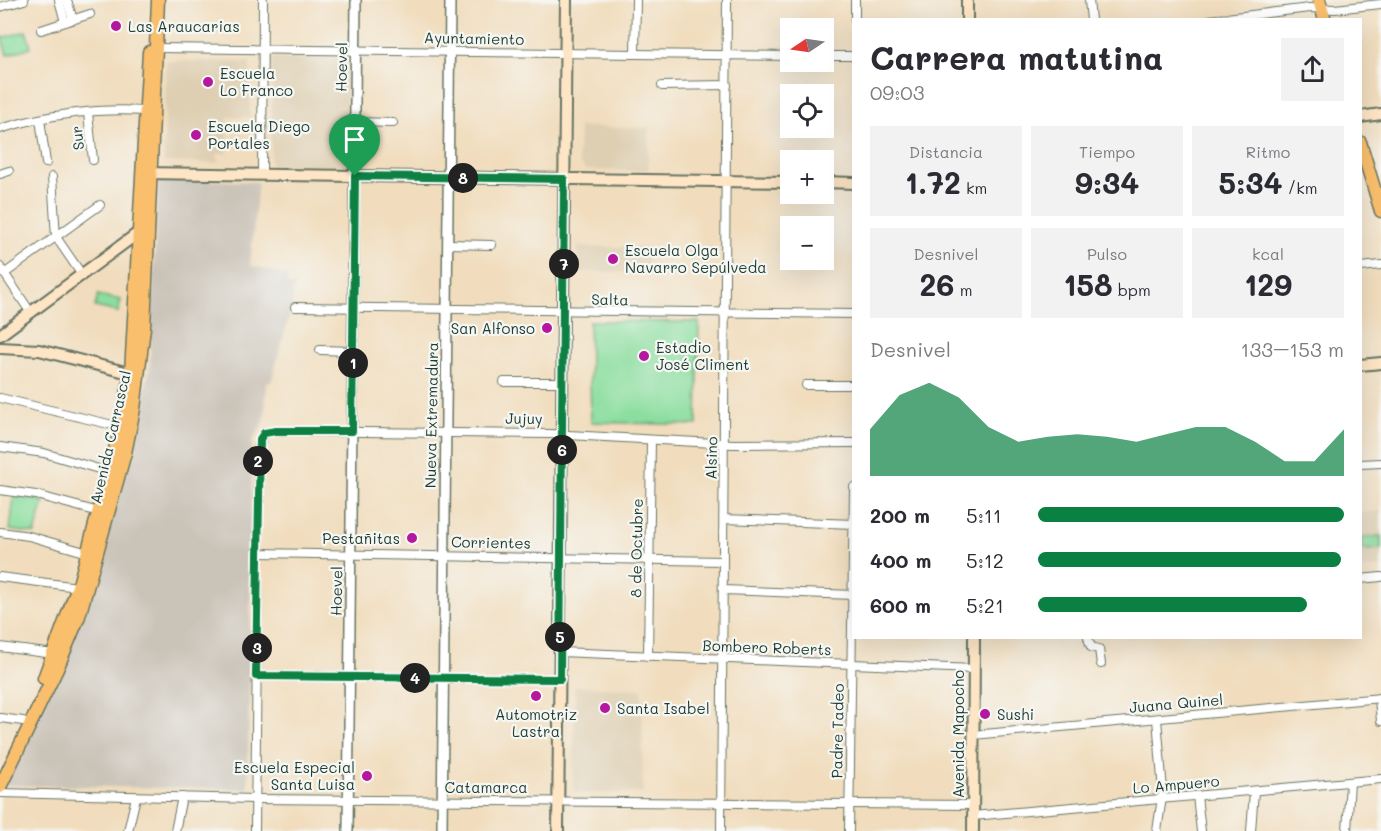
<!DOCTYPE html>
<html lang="es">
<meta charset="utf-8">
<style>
body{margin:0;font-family:Mali,sans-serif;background:#f2f2f3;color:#2b2b33;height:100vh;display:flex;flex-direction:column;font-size:22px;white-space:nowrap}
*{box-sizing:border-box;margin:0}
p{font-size:20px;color:#7c7c81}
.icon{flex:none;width:33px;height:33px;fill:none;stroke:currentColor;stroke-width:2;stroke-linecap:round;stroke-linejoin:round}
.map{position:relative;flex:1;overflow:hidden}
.panel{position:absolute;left:852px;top:18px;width:510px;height:621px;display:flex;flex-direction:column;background:#fff;border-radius:0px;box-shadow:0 6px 24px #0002}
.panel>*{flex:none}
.needle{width:39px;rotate:257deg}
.tools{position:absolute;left:780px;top:18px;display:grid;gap:12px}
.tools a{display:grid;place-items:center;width:54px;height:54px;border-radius:0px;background:#fff;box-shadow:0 6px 24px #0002;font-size:30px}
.pin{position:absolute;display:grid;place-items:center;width:51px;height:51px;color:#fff;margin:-62px -26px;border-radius:50% 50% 50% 0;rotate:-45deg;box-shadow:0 0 6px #0007}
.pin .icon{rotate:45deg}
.km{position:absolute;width:30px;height:30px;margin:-15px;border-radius:50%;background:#222;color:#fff;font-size:16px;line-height:30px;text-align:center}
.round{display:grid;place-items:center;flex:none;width:63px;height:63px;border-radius:0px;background:#f2f2f3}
.overview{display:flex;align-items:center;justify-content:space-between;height:102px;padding:0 18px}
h1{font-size:33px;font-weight:700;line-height:45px}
.metrics{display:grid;grid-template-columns:repeat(3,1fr);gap:9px;height:102px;padding:6px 18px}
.metrics div{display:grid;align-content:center;border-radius:0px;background:#f2f2f3;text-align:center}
.metrics b{font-size:30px;font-weight:700}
.metrics small{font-size:16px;font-weight:400}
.metrics p{font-size:16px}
.chart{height:168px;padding:12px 18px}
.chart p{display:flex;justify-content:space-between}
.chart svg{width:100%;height:108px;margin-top:6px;fill:#0b8043;opacity:.7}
ul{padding:0 18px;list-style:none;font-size:20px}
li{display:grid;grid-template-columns:96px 72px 1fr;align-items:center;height:45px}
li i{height:15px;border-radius:8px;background:#0b8043}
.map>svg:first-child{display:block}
</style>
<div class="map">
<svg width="1381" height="831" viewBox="0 0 1381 831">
<rect width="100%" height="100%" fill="#f6f6f2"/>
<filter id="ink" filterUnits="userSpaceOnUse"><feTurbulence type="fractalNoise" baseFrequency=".0167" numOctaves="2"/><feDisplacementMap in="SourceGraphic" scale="12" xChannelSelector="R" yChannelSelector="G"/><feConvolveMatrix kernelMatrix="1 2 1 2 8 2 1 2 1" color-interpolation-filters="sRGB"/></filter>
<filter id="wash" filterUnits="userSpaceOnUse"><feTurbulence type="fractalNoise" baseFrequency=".008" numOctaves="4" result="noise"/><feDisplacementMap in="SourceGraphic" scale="24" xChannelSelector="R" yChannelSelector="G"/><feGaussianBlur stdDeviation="1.35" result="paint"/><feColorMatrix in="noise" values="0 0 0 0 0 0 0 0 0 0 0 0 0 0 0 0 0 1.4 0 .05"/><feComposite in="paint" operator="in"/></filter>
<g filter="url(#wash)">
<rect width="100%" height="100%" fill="#f1ddbd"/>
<g fill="#decfb2">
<path d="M 272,58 L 348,59 L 346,167 L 271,166 Z"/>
<path d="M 166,61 L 250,62 L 250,117 L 228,117 L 227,154 L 218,153 L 218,163 L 164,162 Z"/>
<path d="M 579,127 L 649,128 L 648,171 L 586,170 L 578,161 Z"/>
<rect x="578" y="247" width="70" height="25"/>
<path d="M 1381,511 L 1381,567 L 1361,569 L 1360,513 Z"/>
<path d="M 575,686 L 642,689 L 643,793 L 575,793 L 573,790 Z"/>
</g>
<path fill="#cac3b8" d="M 158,179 L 258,182 L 250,265 L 288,276 L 286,285 L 295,285 L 289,317 L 271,382 L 267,382 L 264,422 L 252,442 L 248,789 L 3,785 L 83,613 L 137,431 L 150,366 Z"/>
<g fill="#8bde9f" stroke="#558e6a" stroke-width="1.5">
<path d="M 26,31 L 31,47 L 7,55 L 2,38 Z"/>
<path d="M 98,295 L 121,300 L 118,312 L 95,307 Z"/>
<path d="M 589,321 L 699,322 L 697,425 L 591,422 Z"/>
<path d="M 14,495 L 44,501 L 35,534 L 10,530 Z"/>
<path d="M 1381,536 L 1381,549 L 1361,550 L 1361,538 Z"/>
</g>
</g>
<g filter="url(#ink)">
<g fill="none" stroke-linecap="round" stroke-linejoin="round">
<defs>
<g id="minor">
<path d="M 59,0 L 65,22"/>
<path d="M 67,0 L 73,20"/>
<path d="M 1089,0 L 1091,20"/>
<path d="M 0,7 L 24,0"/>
<path d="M 855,20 L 855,0"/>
<path d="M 1209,20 L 1310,8 L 1335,9 L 1381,4"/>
<path d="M 41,30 L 90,14"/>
<path d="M 157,48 L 790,56"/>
<path d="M 635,54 L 636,0"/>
<path d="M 824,56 L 854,56"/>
<path d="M 662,86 L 727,85"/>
<path d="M 88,113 L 93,160"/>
<path d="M 40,119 L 46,163"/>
<path d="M 355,122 L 393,123"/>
<path d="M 0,129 C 44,115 97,108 144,111"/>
<path d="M 0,174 L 9,171"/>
<path d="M 262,175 L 263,0"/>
<path d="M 52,177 L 56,237 L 82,275"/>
<path d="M 448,244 L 492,245"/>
<path d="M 0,267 L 31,313"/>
<path d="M 1360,267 L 1381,265"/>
<path d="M 4,274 L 100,205"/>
<path d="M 295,307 L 854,314"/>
<path d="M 320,350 L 353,351"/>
<path d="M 504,382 L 563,382"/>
<path d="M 806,385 L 854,385"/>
<path d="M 0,398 L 121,427"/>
<path d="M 0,447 L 44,453 L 109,472"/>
<path d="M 1360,464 L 1381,463"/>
<path d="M 0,490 L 36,495 L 99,512"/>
<path d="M 724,519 L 854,524"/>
<path d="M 0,532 L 29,536 L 88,553"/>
<path d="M 258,553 L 723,561"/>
<path d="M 0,577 L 78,587"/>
<path d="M 1360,579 L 1381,577"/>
<path d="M 723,590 L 854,595"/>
<path d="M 1088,638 L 1091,647 L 1099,649 L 1101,664"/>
<path d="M 0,647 L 54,654"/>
<path d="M 560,652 L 974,669"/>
<path d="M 648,656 L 651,441"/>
<path d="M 256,676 L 560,679"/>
<path d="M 1379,698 L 1381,721"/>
<path d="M 0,718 L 23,721"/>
<path d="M 1157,719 L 1163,791 L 1157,831"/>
<path d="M 973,735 L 1381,698"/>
<path d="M 0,793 L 255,799 L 973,805"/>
<path d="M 1197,796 L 1201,831"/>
<path d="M 973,816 L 1381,779"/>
<path d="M 128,831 L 136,797"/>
<path d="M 175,831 L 182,797"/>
<path d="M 255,831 L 259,447 L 264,433 L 276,431 L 550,434 L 733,444 L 854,443"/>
<path d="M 721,831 L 727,0"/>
<path d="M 849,831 L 854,487"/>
<path d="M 1251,831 L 1254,791"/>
<path d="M 1347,831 L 1350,782"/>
</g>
<g id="tertiary">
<path d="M 348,831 L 356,0"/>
<path d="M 442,831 L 450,0"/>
</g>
<g id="secondary">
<path d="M 967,20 L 967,0"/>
<path d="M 1360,117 L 1381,114"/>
<path d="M 143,173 L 790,182"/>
<path d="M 824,182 L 854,183"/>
<path d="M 0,335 L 138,233"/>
<path d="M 0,348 L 39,350 L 137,375"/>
<path d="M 1360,365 L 1381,363"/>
<path d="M 558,831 L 566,0"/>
<path d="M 973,831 L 974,638"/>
</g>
<g id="primary">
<path d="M 1319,0 L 1325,20"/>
<path d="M 1360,142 L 1381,211"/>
<path d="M 44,678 L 80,581 L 121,427 L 131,373 L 149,52"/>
<path d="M 0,787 L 57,669 L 79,616 L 125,453 L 134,409 L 144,328 L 158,0"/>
</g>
</defs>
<use href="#minor" stroke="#687564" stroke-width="10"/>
<use href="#tertiary" stroke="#687564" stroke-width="12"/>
<use href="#secondary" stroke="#687564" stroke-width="14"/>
<use href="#primary" stroke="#687564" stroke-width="15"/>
<use href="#minor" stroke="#fff" stroke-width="8"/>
<use href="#tertiary" stroke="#fff" stroke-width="9"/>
<use href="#secondary" stroke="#fde5c5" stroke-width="10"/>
<use href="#primary" stroke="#f9bf6d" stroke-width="12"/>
</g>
</g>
<g fill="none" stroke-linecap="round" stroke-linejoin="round" filter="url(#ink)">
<defs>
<path id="route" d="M 355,176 L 564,179 L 560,679 L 256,676 L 260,439 L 264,433 L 276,431 L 352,431 Z"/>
</defs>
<use href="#route" stroke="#fff" stroke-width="12"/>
<use href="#route" stroke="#0b8043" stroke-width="8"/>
</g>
<g fill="#b5179e" stroke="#f6f6f2" stroke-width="2">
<circle cx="116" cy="26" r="6"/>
<circle cx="208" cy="82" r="6"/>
<circle cx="196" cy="135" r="6"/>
<circle cx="613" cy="259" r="6"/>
<circle cx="547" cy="328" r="6"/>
<circle cx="644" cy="356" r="6"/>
<circle cx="412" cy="538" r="6"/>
<circle cx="536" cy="696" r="6"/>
<circle cx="605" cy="708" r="6"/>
<circle cx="985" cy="714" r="6"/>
<circle cx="367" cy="776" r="6"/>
</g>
<g text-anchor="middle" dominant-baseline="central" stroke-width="4.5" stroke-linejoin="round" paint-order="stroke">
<g font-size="15" fill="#1f3d34" stroke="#f6f6f2" text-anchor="start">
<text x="128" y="26">Las Araucarias</text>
<text x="220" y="73">Escuela<tspan x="220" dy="17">Lo Franco</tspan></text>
<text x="208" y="126">Escuela Diego<tspan x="208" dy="17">Portales</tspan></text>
<text x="625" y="250">Escuela Olga<tspan x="625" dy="17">Navarro Sepúlveda</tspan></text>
<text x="535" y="328" text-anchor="end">San Alfonso</text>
<text x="656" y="347">Estadio<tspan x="656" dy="17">José Climent</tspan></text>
<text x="400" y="538" text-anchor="end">Pestañitas</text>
<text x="617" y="708">Santa Isabel</text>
<text x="536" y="714" text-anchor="middle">Automotriz<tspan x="536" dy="17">Lastra</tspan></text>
<text x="997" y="714">Sushi</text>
<text x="355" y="767" text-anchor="end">Escuela Especial<tspan x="355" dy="17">Santa Luisa</tspan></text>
</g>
<g font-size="15" fill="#1f3d34" stroke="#f6f6f2">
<text transform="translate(474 38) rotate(1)">Ayuntamiento</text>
<text transform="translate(341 67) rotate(-89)">Hoevel</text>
<text transform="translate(77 138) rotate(-96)">Sur</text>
<text transform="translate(610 299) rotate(1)">Salta</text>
<text transform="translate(431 415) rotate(-89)">Nueva Extremadura</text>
<text transform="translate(524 418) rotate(1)">Jujuy</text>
<text transform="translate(110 437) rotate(-77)">Avenida Carrascal</text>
<text transform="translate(711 458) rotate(-89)">Alsino</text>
<text transform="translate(491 542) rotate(1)">Corrientes</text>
<text transform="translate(636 548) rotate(-89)">8 de Octubre</text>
<text transform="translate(336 591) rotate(-89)">Hoevel</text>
<text transform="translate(767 647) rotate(2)">Bombero Roberts</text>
<text transform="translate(1176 703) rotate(-5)">Juana Quinel</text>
<text transform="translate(837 731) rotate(-89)">Padre Tadeo</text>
<text transform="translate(958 734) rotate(-90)">Avenida Mapocho</text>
<text transform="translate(1176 784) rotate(-5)">Lo Ampuero</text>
<text x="486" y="787">Catamarca</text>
</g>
</g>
</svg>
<div class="tools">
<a><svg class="needle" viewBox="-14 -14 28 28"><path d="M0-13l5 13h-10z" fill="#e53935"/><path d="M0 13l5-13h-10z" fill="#7c7c81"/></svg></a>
<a><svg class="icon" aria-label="locate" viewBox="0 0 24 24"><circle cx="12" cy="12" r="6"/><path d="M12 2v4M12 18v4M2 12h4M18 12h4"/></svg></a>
<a>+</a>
<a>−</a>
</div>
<div class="pin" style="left:355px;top:176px;background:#1e9e55"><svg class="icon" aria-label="arrive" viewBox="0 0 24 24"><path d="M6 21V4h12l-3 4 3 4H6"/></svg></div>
<b class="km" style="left:353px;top:363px">1</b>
<b class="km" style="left:258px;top:461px">2</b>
<b class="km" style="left:257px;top:648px">3</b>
<b class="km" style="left:415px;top:678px">4</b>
<b class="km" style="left:560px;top:637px">5</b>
<b class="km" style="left:562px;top:450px">6</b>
<b class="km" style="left:564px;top:264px">7</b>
<b class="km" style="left:463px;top:178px">8</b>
<section class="panel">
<div class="overview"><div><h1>Carrera matutina</h1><p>09:03</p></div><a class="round"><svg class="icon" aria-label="share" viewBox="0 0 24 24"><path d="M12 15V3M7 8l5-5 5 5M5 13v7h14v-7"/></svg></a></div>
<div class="metrics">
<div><p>Distancia</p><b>1.72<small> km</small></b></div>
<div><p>Tiempo</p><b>9:34</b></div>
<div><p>Ritmo</p><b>5:34<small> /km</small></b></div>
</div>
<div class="metrics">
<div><p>Desnivel</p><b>26<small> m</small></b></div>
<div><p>Pulso</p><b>158<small> bpm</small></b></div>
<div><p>kcal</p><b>129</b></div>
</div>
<div class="chart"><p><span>Desnivel</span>133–153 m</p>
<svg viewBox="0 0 160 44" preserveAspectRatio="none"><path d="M0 44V25L10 11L20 6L30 12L40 24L50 30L60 28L70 27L80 28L90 30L100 27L110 24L120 24L130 30L140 38L150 38L160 25V44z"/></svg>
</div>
<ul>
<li><b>200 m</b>5:11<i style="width:100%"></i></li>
<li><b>400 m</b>5:12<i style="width:99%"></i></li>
<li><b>600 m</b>5:21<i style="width:88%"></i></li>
</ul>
</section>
</div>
